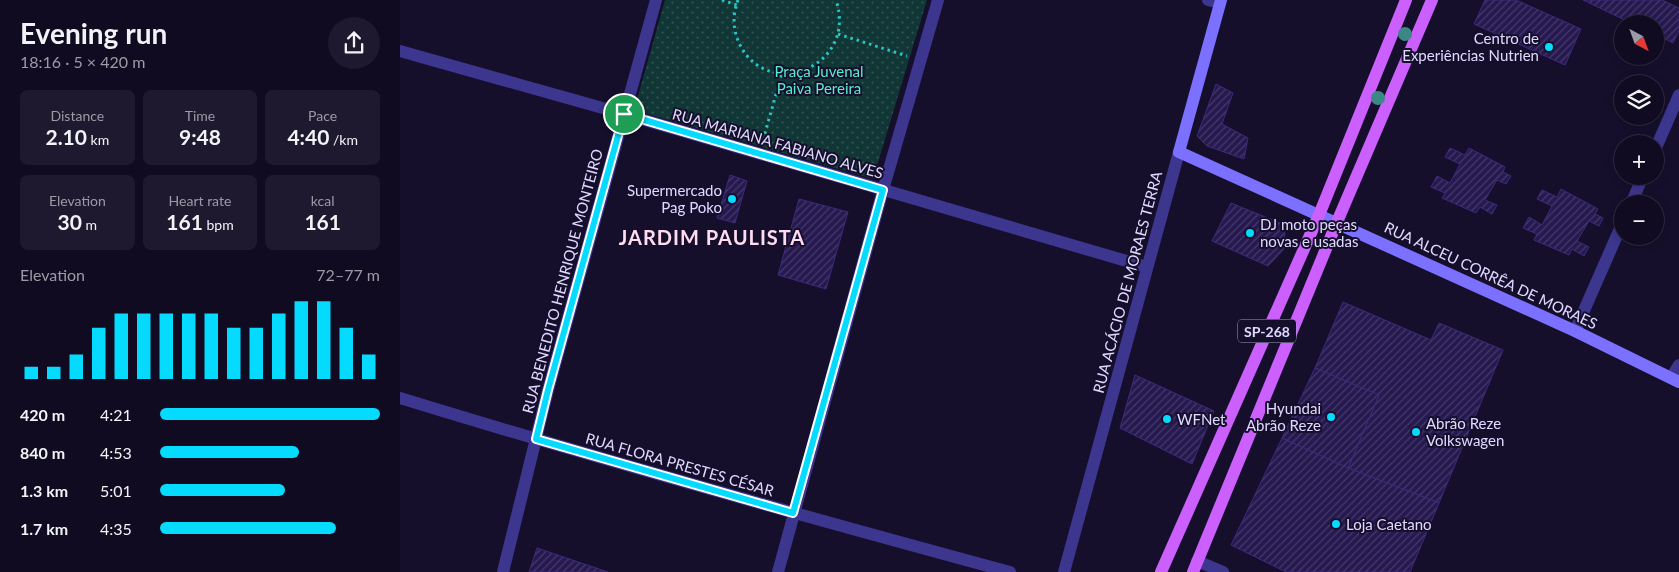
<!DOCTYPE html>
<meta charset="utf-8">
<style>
body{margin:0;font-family:Lato,sans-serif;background:#1e192e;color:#f1f3f6;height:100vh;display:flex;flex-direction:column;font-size:19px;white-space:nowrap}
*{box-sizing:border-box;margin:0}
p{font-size:16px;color:#9c9ba5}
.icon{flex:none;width:28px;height:28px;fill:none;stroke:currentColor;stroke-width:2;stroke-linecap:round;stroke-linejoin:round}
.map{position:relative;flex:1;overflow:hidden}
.details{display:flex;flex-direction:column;background:#100b21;width:400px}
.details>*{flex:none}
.needle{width:32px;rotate:139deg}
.controls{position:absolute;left:1214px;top:15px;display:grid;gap:10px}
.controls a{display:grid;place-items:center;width:50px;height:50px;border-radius:50%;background:#100b21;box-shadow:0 2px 8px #0003,0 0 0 1px #302b3f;font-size:25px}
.pin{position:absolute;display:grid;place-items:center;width:42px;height:42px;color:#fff;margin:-21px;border:2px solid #fff;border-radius:50%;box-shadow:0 1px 5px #0007}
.round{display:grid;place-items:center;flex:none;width:52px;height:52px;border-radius:26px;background:#1e192e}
.overview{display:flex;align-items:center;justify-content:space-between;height:85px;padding:0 20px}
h1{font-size:28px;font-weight:700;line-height:38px}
.metrics{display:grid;grid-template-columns:repeat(3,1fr);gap:8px;height:85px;padding:5px 20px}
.metrics div{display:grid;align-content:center;border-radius:8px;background:#1e192e;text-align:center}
.metrics b{font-size:21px;font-weight:700}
.metrics small{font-size:14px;font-weight:400}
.metrics p{font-size:14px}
.chart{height:140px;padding:10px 20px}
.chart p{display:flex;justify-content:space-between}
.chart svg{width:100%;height:90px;margin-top:5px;stroke:#05daff;stroke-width:6}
ul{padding:0 20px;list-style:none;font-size:16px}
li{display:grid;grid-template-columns:80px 60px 1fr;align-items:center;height:38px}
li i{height:12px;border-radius:6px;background:#05daff}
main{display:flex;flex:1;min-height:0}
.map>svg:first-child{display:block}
</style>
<main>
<section class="details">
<div class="overview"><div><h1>Evening run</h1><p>18:16 · 5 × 420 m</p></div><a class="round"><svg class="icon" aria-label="share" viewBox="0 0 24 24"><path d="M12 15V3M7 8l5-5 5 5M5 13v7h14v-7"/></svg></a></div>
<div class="metrics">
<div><p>Distance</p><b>2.10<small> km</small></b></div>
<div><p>Time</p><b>9:48</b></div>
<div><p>Pace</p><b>4:40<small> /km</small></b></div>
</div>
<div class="metrics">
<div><p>Elevation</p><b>30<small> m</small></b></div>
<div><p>Heart rate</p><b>161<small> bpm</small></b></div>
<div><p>kcal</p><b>161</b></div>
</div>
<div class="chart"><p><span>Elevation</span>72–77 m</p>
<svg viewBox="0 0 160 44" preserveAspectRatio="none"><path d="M5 44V38M15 44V38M25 44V32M35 44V19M45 44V12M55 44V12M65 44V12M75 44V12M85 44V12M95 44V19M105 44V19M115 44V12M125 44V6M135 44V6M145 44V19M155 44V32"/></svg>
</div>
<ul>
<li><b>420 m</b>4:21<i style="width:100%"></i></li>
<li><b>840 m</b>4:53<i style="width:63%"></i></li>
<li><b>1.3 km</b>5:01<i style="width:57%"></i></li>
<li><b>1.7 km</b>4:35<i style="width:80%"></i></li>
</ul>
</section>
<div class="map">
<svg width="1279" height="572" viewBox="0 0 1279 572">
<defs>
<pattern id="park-dots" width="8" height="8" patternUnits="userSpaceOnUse" patternTransform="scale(1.25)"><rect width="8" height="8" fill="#113636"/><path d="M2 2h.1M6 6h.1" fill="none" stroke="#335254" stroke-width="1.8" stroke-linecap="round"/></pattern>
<pattern id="building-hatch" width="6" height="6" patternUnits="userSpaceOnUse" patternTransform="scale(1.25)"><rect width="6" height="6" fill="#26194f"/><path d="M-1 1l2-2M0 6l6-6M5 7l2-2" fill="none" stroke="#453a69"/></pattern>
</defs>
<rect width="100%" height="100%" fill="#150f2c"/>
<path fill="url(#park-dots)" d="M 265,0 L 527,0 L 473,179 L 234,110 Z"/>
<g fill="url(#building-hatch)" stroke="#3e297d">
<path d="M 1085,0 L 1116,0 L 1181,29 L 1165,65 L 1074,24 Z"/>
<path d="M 1183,0 L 1262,0 L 1279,8 L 1279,31 L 1273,43 L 1255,34 L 1255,24 L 1233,24 Z"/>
<path d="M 816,84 L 833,93 L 822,124 L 848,138 L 844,159 L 807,146 L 797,136 Z"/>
<path d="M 1050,148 L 1065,155 L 1069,148 L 1105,167 L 1103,172 L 1111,176 L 1106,184 L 1097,180 L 1085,200 L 1097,205 L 1092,214 L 1080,207 L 1076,213 L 1042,198 L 1045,193 L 1031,187 L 1037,176 L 1050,183 L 1060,164 L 1045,157 Z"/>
<path d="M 330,175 L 347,181 L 335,223 L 317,218 Z"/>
<path d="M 1161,189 L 1198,209 L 1195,214 L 1203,218 L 1199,226 L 1189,221 L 1177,241 L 1189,247 L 1184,256 L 1172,249 L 1169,255 L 1134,240 L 1137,234 L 1123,228 L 1129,217 L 1142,225 L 1152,206 L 1137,199 L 1142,190 L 1157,197 Z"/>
<path d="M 399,199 L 448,212 L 426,289 L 378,275 Z"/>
<path d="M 831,203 L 885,225 L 884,249 L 868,266 L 812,241 Z"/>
<path d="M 943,302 L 1031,340 L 1039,323 L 1103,350 L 1039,503 L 948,468 L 979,395 L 915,368 Z"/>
<path d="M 915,368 L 979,395 L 948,468 L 882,438 Z"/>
<path d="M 735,375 L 814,411 L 792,464 L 720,428 Z"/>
<path d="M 882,438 L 948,468 L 1039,503 L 1010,572 L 886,572 L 831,545 Z"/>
<path d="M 137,548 L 208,572 L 129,572 Z"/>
</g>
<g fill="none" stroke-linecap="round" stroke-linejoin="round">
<g stroke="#25c7c6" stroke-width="3" stroke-dasharray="2.5 4" stroke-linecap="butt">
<path d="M 322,0 L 337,5"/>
<path d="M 338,0 C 332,15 333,31 340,45 C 369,102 458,66 436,0"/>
<path d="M 438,34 L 507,56"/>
<path d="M 363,140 L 382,73"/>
</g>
<g stroke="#3d368f" stroke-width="12">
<path d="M 808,0 L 820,3"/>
<path d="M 0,51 L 224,114 L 747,267"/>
<path d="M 1255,150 L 1279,95"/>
<path d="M 1231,204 L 1243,176"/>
<path d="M 1175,331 L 1222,224"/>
<path d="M 1271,378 L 1279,365"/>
<path d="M 0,398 C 202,460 406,517 610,572"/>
<path d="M 797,561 L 823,572"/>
<path d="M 103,572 L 148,390 L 256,0"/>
<path d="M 378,572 L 483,190 L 538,0"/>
<path d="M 664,572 L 779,152"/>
</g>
<path stroke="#7b70ff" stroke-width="12" d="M 821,0 L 779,152 L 1175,331 L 1279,382"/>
<g stroke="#cc60ff" stroke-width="12">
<path d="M 761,572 L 919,215 L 1006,0"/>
<path d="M 793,572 L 937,222 L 1032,0"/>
</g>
</g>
<g fill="#3b8885">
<circle cx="1005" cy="34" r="7"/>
<circle cx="978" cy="98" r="7"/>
</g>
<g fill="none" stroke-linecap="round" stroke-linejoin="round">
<defs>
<path id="route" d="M 224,114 L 483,190 L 393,513 L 136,439 L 148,390 Z"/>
</defs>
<use href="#route" stroke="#fff" stroke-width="10"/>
<use href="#route" stroke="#05daff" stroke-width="6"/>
</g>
<g fill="#05daff" stroke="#150f2c" stroke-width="2">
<circle cx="1149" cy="47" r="5"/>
<circle cx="332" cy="199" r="5"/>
<circle cx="850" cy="233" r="5"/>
<circle cx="931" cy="417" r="5"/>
<circle cx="767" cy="419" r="5"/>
<circle cx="1016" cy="432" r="5"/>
<circle cx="936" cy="524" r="5"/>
</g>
<g text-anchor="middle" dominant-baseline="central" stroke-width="4" stroke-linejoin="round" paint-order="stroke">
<rect fill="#150f2c" stroke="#a39cc0" stroke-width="1" x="838" y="319.5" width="58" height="23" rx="4"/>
<g font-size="14" font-weight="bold" fill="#e0d9ff">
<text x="867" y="331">SP-268</text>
</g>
<g font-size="15" fill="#e0d9ff" stroke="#150f2c" text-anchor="start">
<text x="1139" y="38" text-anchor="end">Centro de<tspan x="1139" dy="17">Experiências Nutrien</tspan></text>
<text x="322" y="190" text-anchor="end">Supermercado<tspan x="322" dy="17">Pag Poko</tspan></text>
<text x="860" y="224">DJ moto peças<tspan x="860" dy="17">novas e usadas</tspan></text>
<text x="921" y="408" text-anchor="end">Hyundai<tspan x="921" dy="17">Abrão Reze</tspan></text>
<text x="777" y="419">WFNet</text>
<text x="1026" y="423">Abrão Reze<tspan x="1026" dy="17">Volkswagen</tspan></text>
<text x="946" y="524">Loja Caetano</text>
</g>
<g font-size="15" fill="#5aebce" stroke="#150f2c">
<text x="419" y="71">Praça Juvenal<tspan x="419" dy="17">Paiva Pereira</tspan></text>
</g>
<g font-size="15" fill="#e0d9ff" stroke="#150f2c">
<text transform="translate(378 143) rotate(16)">RUA MARIANA FABIANO ALVES</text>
<text transform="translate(1091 275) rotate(25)">RUA ALCEU CORRÊA DE MORAES</text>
<text transform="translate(162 281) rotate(-75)">RUA BENEDITO HENRIQUE MONTEIRO</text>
<text transform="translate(727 282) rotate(-75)">RUA ACÁCIO DE MORAES TERRA</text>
<text transform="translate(280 464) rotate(16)">RUA FLORA PRESTES CÉSAR</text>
</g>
<g font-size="20" font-weight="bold" letter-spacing="1" fill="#ffdbf0" stroke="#150f2c">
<text x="312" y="237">JARDIM PAULISTA</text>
</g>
</g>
</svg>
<div class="controls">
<a><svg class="needle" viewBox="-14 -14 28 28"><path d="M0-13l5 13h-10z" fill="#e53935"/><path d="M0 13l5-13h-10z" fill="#9c9ba5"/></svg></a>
<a><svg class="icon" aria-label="layers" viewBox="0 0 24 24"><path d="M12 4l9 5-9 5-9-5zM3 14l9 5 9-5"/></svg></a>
<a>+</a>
<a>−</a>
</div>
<div class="pin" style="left:224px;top:114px;background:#1e9e55"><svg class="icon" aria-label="arrive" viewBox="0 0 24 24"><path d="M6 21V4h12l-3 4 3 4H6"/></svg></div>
</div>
</main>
